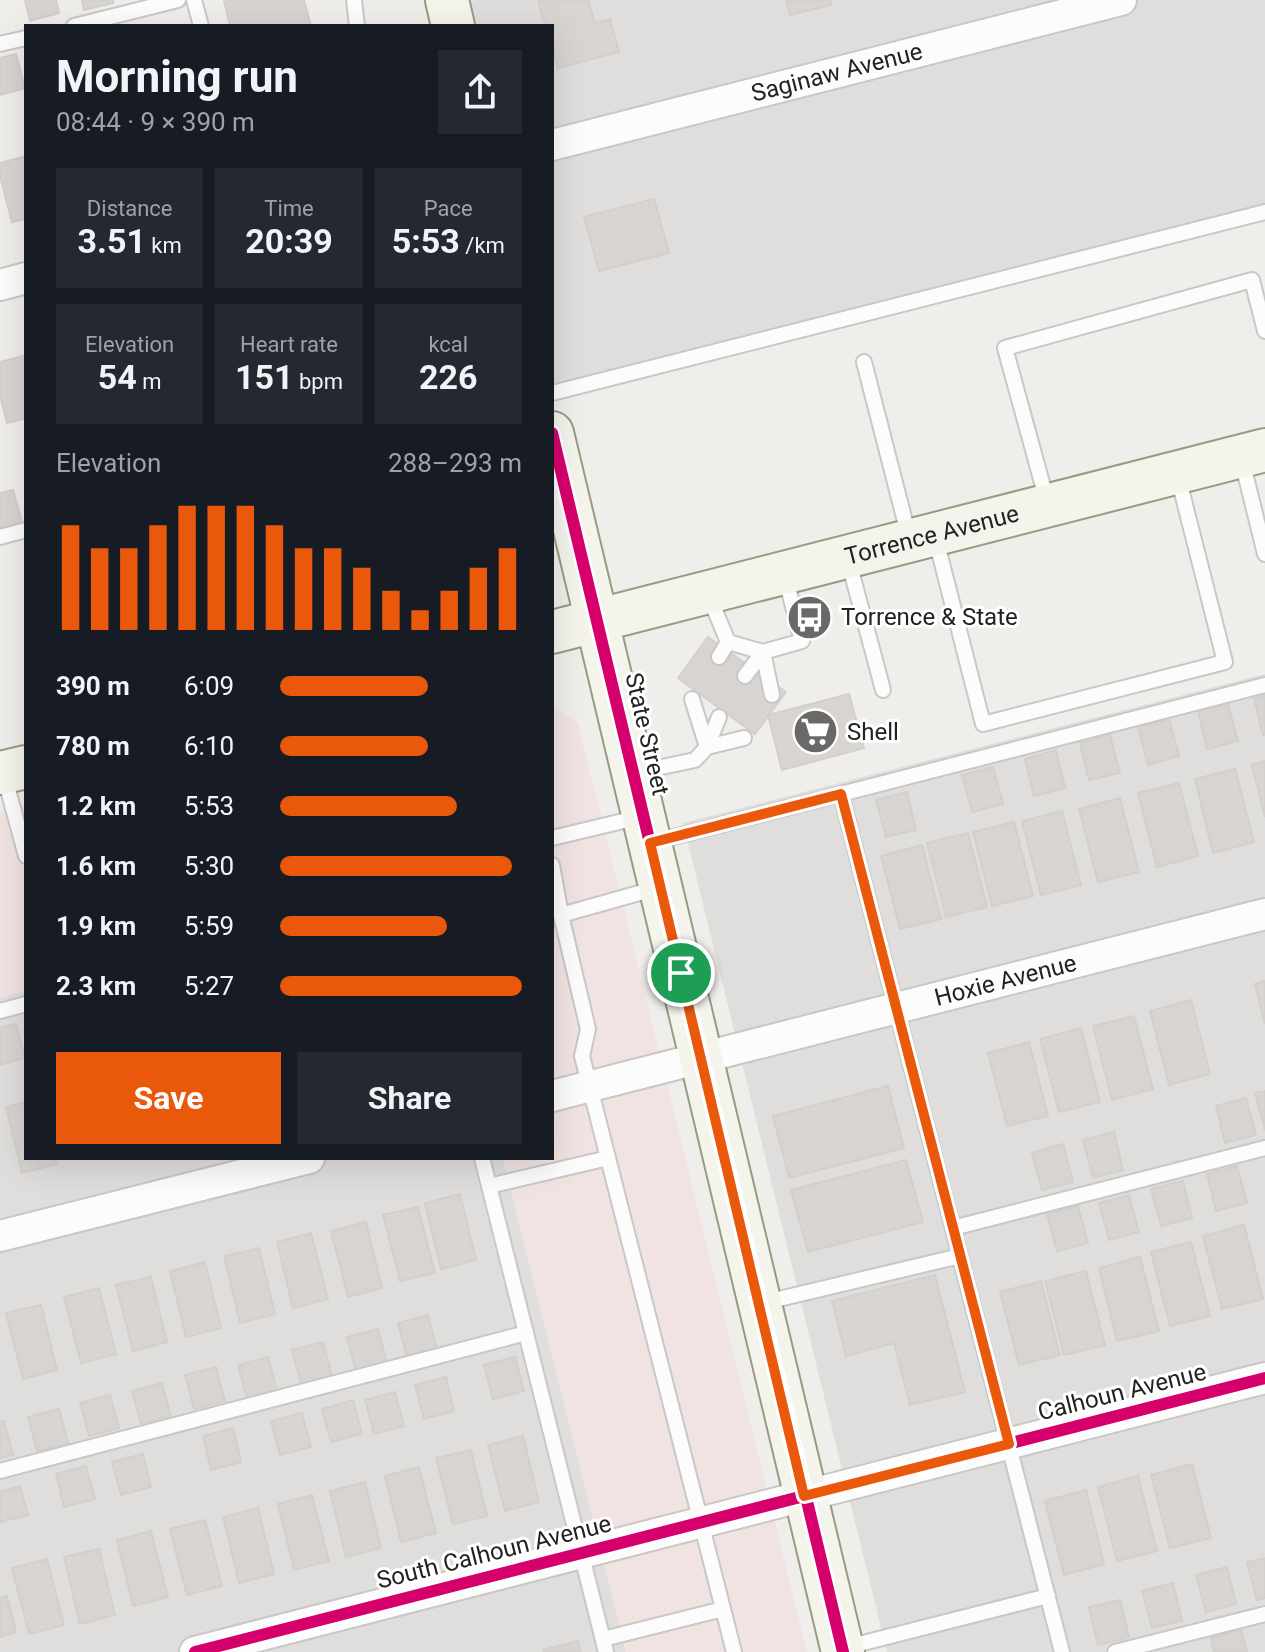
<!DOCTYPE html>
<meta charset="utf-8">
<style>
body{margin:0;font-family:Roboto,sans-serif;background:#242831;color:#f1f3f6;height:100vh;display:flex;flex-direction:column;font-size:30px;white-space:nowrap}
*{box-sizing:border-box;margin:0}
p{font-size:26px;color:#9ea1a6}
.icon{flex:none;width:44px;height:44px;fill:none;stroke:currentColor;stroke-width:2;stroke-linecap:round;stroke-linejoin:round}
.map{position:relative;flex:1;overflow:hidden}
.side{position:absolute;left:24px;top:24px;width:530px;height:1136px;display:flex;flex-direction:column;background:#171b24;border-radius:0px;box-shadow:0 8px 32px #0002}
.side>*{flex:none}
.pin{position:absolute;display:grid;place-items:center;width:68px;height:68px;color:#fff;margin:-34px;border:4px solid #fff;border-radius:50%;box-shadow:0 2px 8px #0007}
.round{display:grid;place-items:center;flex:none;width:84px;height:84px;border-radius:0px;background:#242831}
.headline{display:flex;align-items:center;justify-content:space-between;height:136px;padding:0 32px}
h1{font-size:44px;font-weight:700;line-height:60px}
.stats{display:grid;grid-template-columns:repeat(3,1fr);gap:12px;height:136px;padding:8px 32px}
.stats div{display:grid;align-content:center;border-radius:0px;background:#242831;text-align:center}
.stats b{font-size:34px;font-weight:700}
.stats small{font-size:22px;font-weight:400}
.stats p{font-size:22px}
.chart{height:224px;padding:16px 32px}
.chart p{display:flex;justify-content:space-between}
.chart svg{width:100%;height:144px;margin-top:8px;stroke:#ea580c;stroke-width:6}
.cta{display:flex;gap:16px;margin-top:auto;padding:16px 32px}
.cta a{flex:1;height:92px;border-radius:0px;background:#ea580c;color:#fff;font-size:32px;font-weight:700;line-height:92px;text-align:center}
.cta a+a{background:#242831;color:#f1f3f6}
ul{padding:0 32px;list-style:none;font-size:26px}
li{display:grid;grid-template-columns:128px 96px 1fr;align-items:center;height:60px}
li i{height:20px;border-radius:10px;background:#ea580c}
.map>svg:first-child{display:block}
</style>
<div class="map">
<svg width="1265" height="1652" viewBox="0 0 1265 1652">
<rect width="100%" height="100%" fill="#f0eeeb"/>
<g fill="#dfdedc">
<path d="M 446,0 L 1265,0 L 1265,212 L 552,393 L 552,26 L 453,26 Z"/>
<path d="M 1265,674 L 1265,1652 L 887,1652 L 683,823 Z"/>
<path d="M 26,991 L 26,1158 L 503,1158 L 626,1652 L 0,1652 L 0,998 Z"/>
</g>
<g fill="#f1e3e1">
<path d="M 552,705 L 578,723 L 807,1652 L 626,1652 L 503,1158 L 552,1158 Z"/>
<path d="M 26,805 L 26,991 L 0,998 L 0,811 Z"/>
</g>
<g fill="#d7d4d2" stroke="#d3d0cc" stroke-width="2">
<path d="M 25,0 L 56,0 L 59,13 L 30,21 Z"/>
<path d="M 82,0 L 113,0 L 113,3 L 84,10 Z"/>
<path d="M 224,0 L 304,0 L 311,26 L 230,26 Z"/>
<path d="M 538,0 L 588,0 L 595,23 L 610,19 L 619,52 L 558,68 L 552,45 L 552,26 L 547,26 L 543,19 Z"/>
<path d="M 786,0 L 830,0 L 831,5 L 790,15 Z"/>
<path d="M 16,54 L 25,88 L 0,95 L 0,58 Z"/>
<path d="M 26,156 L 26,219 L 12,222 L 0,176 L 0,163 Z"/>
<path d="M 654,199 L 669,253 L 599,271 L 584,217 Z"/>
<path d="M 26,355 L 26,418 L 7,423 L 0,396 L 0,362 Z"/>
<path d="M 13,490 L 23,525 L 0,530 L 0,493 Z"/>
<path d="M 708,637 L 786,692 L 755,734 L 678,678 Z"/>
<path d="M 849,694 L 864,748 L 782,770 L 768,715 Z"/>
<path d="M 1265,695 L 1265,735 L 1263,735 L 1254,698 Z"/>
<path d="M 1228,704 L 1238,741 L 1207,749 L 1198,711 Z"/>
<path d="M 1169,719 L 1179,756 L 1148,765 L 1138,727 Z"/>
<path d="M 1110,735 L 1120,773 L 1089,780 L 1080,743 Z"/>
<path d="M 1056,750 L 1065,788 L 1034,796 L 1025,759 Z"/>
<path d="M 1265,761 L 1265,817 L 1252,765 Z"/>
<path d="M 993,767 L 1003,804 L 972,812 L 962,775 Z"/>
<path d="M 1235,769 L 1254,842 L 1213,853 L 1195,779 Z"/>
<path d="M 1179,783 L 1198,856 L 1157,867 L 1138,793 Z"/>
<path d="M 907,792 L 916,830 L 886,837 L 876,800 Z"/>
<path d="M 1120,798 L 1139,872 L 1098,882 L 1079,809 Z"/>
<path d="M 1062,811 L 1081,885 L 1041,895 L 1022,821 Z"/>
<path d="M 1014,822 L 1033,896 L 992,906 L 973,832 Z"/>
<path d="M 968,833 L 987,907 L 946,917 L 927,843 Z"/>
<path d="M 922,845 L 941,919 L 900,929 L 881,856 Z"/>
<path d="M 1265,981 L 1265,1024 L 1255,984 Z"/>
<path d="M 1191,1000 L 1210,1074 L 1169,1085 L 1150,1011 Z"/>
<path d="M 1134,1016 L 1153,1089 L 1112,1100 L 1093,1026 Z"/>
<path d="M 16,1024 L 25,1058 L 0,1065 L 0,1028 Z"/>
<path d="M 1081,1028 L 1100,1102 L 1059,1112 L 1040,1039 Z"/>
<path d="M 1029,1042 L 1048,1116 L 1007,1126 L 988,1053 Z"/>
<path d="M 888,1086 L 904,1148 L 789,1178 L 773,1116 Z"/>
<path d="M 1265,1091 L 1265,1130 L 1255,1093 Z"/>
<path d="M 1246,1098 L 1256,1135 L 1225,1143 L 1216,1106 Z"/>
<path d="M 26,1102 L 26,1158 L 55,1158 L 57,1164 L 22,1173 L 6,1107 Z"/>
<path d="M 1114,1132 L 1123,1170 L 1093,1178 L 1083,1140 Z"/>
<path d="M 1063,1144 L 1073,1182 L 1042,1190 L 1032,1153 Z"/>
<path d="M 906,1160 L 923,1222 L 808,1252 L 791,1190 Z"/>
<path d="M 1237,1166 L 1247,1203 L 1216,1211 L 1207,1174 Z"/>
<path d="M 1183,1181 L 1192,1218 L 1161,1226 L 1151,1189 Z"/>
<path d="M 460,1194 L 476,1260 L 441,1269 L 425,1203 Z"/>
<path d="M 1129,1195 L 1139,1232 L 1109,1240 L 1099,1203 Z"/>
<path d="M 1078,1206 L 1088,1243 L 1057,1251 L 1047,1214 Z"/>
<path d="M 418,1207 L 435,1273 L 400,1281 L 383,1215 Z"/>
<path d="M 366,1222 L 382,1288 L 348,1297 L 331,1231 Z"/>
<path d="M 1244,1225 L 1263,1299 L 1222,1309 L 1203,1236 Z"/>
<path d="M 311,1233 L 328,1299 L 293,1308 L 277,1242 Z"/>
<path d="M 1191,1242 L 1210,1316 L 1170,1326 L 1151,1252 Z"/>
<path d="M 259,1248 L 275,1314 L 240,1323 L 224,1256 Z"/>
<path d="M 1140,1257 L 1159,1331 L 1117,1341 L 1099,1268 Z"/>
<path d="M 205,1262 L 221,1328 L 186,1337 L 170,1271 Z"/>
<path d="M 1086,1271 L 1105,1345 L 1064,1355 L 1045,1281 Z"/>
<path d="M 935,1275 L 965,1392 L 910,1405 L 894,1343 L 846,1356 L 832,1301 Z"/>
<path d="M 151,1277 L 167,1342 L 133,1351 L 116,1285 Z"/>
<path d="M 1041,1281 L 1060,1355 L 1019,1365 L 1000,1292 Z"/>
<path d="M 99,1288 L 116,1354 L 81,1363 L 64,1297 Z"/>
<path d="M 41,1305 L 57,1370 L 23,1379 L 6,1313 Z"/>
<path d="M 428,1315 L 437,1350 L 407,1358 L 398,1323 Z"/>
<path d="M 378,1329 L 387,1363 L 356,1371 L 347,1337 Z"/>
<path d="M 323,1342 L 332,1376 L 301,1384 L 292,1350 Z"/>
<path d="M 268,1357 L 277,1391 L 247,1399 L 238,1365 Z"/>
<path d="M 515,1357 L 524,1391 L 493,1399 L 484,1365 Z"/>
<path d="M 216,1367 L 225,1401 L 194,1409 L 185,1375 Z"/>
<path d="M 446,1377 L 454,1411 L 424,1419 L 415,1385 Z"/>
<path d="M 162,1383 L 171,1416 L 141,1424 L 132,1391 Z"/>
<path d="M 395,1392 L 404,1426 L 374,1434 L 365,1400 Z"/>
<path d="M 110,1395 L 119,1428 L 89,1436 L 80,1403 Z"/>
<path d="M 353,1400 L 362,1434 L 331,1442 L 322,1409 Z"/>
<path d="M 59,1409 L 68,1443 L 37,1451 L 28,1417 Z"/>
<path d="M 302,1413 L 311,1447 L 280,1455 L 271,1421 Z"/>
<path d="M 4,1421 L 13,1455 L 0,1458 L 0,1422 Z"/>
<path d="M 233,1428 L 241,1462 L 211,1470 L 203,1436 Z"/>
<path d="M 523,1436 L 539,1502 L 505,1511 L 488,1445 Z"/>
<path d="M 471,1450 L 487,1516 L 453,1524 L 436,1458 Z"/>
<path d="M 143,1454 L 151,1487 L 121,1495 L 112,1462 Z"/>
<path d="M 1192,1464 L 1211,1538 L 1170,1548 L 1151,1475 Z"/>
<path d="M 86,1466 L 95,1499 L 64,1507 L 56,1474 Z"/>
<path d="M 419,1467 L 436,1533 L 401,1542 L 385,1476 Z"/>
<path d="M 1138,1476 L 1157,1551 L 1117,1561 L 1098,1487 Z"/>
<path d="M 365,1482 L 381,1548 L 346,1557 L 330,1491 Z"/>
<path d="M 20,1486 L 28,1515 L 0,1522 L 0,1492 Z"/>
<path d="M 1086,1490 L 1104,1564 L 1064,1575 L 1045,1501 Z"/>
<path d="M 312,1495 L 329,1561 L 294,1570 L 278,1504 Z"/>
<path d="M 258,1508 L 274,1574 L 239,1583 L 223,1517 Z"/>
<path d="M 205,1520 L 222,1586 L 187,1595 L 170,1529 Z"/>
<path d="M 151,1531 L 168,1597 L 133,1606 L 117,1540 Z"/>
<path d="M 99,1549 L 115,1615 L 80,1624 L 64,1557 Z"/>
<path d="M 1265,1558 L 1265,1598 L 1257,1600 L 1247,1562 Z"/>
<path d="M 47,1559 L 64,1625 L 29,1634 L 12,1568 Z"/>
<path d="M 1227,1567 L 1236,1604 L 1206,1612 L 1196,1575 Z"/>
<path d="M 1173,1583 L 1182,1621 L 1152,1628 L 1142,1591 Z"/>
<path d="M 7,1596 L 16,1632 L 0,1637 L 0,1598 Z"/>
<path d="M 1120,1600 L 1129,1637 L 1098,1645 L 1089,1607 Z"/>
<path d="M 1241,1630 L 1247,1652 L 1214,1652 L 1211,1638 Z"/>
<path d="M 578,1641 L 581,1652 L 544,1652 L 543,1650 Z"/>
</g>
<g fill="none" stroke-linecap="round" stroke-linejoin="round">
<defs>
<g id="lane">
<path d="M 194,0 L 201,26"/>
<path d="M 354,0 L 357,26"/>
<path d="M 74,26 L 178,0"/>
<path d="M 0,44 L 26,38"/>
<path d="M 864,362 L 909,537"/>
<path d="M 552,393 L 1265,212"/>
<path d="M 1242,461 L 1265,554"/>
<path d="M 1047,501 L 1005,348 L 1252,280 L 1265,331"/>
<path d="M 935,536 L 983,724 L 1225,662 L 1178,477"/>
<path d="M 0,537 L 26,530"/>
<path d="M 848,559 L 883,690"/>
<path d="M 709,596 L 728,642"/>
<path d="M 719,657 L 728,642 L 763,652 L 745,676"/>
<path d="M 772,695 L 763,652 L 802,641 L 785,576"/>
<path d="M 692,699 L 707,747"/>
<path d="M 707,747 L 719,717"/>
<path d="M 638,772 L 695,760 L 707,747 L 744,738"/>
<path d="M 4,775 L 26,856"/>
<path d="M 841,794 L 1062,1652"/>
<path d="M 552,838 L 640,817"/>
<path d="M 654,842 L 1265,685"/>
<path d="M 552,865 L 561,915"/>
<path d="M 657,888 L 561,915 L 588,1029 L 582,1056 L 734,1652"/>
<path d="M 0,1011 L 26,1004"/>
<path d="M 482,1158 L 606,1652"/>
<path d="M 489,1186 L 608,1158"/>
<path d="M 953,1228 L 1265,1148"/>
<path d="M 762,1303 L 960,1256"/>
<path d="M 0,1471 L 526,1333"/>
<path d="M 603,1639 L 723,1609"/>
<path d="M 847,1647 L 1048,1596"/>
<path d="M 1115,1652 L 1265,1614"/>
</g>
<g id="street">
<path id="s1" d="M 552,145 L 1121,0"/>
<path d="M 0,285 L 26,278"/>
<path id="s2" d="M 552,1096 L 1265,914"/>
<path d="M 0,1236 L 309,1158"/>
<path d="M 195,1652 L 1265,1378"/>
</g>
<g id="secondary">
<path d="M 447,0 L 453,26"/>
<path d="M 552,433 L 843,1652"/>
<path id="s3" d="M 552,632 L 1265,450"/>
<path d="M 0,773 L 26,767"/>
</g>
</defs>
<use href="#lane" stroke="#c9c8c7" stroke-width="18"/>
<use href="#street" stroke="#c9c8c7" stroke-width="34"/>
<use href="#secondary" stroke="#999a82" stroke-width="46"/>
<use href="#lane" stroke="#fdfcfc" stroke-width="14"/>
<use href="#street" stroke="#fdfcfc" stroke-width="30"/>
<use href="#secondary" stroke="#f4f4ed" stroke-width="42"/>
<defs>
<g id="cycleway">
<path d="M 552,433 L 843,1652"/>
<path d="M 195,1652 L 1265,1378"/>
</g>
</defs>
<use href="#cycleway" stroke="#fff" stroke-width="17"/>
<use href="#cycleway" stroke="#d6006c" stroke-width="12"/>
</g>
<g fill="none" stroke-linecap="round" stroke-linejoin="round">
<defs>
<path id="route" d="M 841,794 L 1009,1444 L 804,1496 L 650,843 Z"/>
</defs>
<use href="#route" stroke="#fff" stroke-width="16"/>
<use href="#route" stroke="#ea580c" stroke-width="10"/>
</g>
<defs>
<symbol id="bus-disc" viewBox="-11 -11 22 22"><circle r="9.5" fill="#6a6968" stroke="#fff"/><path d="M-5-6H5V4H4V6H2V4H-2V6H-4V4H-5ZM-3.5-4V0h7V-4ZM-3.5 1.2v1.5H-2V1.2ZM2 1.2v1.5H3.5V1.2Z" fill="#fff"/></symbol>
<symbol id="supermarket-disc" viewBox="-11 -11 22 22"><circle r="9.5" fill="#6a6968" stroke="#fff"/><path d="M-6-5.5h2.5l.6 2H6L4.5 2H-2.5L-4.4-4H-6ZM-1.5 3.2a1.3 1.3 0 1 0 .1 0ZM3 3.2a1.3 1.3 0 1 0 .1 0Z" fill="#fff"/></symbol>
</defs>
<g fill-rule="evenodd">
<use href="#bus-disc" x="784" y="592" width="51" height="51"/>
<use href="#supermarket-disc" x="790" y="706" width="51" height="51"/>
</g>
<g text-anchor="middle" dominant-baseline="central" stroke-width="6" stroke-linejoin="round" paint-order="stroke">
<g font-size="24" fill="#222" stroke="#fff">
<text stroke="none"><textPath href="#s1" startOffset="294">Saginaw Avenue</textPath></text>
<text stroke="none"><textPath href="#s3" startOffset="392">Torrence Avenue</textPath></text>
<text transform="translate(647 734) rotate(77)">State Street</text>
<text stroke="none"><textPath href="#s2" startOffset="468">Hoxie Avenue</textPath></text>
<text transform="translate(1122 1392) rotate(-14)">Calhoun Avenue</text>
<text transform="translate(494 1552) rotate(-14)">South Calhoun Avenue</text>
</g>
<g font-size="24" fill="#222" stroke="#fff" text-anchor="start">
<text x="841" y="617">Torrence &amp; State</text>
<text x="847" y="732">Shell</text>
</g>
</g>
</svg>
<div class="pin" style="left:681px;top:973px;background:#1e9e55"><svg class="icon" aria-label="arrive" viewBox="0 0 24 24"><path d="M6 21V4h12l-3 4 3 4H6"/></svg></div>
<section class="side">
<div class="headline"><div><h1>Morning run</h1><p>08:44 · 9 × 390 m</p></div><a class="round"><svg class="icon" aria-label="share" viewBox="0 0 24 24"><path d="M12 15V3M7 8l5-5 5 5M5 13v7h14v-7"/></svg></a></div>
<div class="stats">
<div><p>Distance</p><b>3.51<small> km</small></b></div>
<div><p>Time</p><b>20:39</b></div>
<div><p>Pace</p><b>5:53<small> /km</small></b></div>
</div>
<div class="stats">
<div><p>Elevation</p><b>54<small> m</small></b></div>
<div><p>Heart rate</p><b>151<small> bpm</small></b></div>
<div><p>kcal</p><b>226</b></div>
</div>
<div class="chart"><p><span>Elevation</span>288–293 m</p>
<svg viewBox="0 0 160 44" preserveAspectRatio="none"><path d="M5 44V12M15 44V19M25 44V19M35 44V12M45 44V6M55 44V6M65 44V6M75 44V12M85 44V19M95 44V19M105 44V25M115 44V32M125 44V38M135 44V32M145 44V25M155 44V19"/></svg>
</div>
<ul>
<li><b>390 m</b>6:09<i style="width:61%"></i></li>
<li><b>780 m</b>6:10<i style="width:61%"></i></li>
<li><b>1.2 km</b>5:53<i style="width:73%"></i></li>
<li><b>1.6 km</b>5:30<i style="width:96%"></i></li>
<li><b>1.9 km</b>5:59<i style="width:69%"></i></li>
<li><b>2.3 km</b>5:27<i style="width:100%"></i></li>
</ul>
<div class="cta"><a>Save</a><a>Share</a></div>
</section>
</div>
